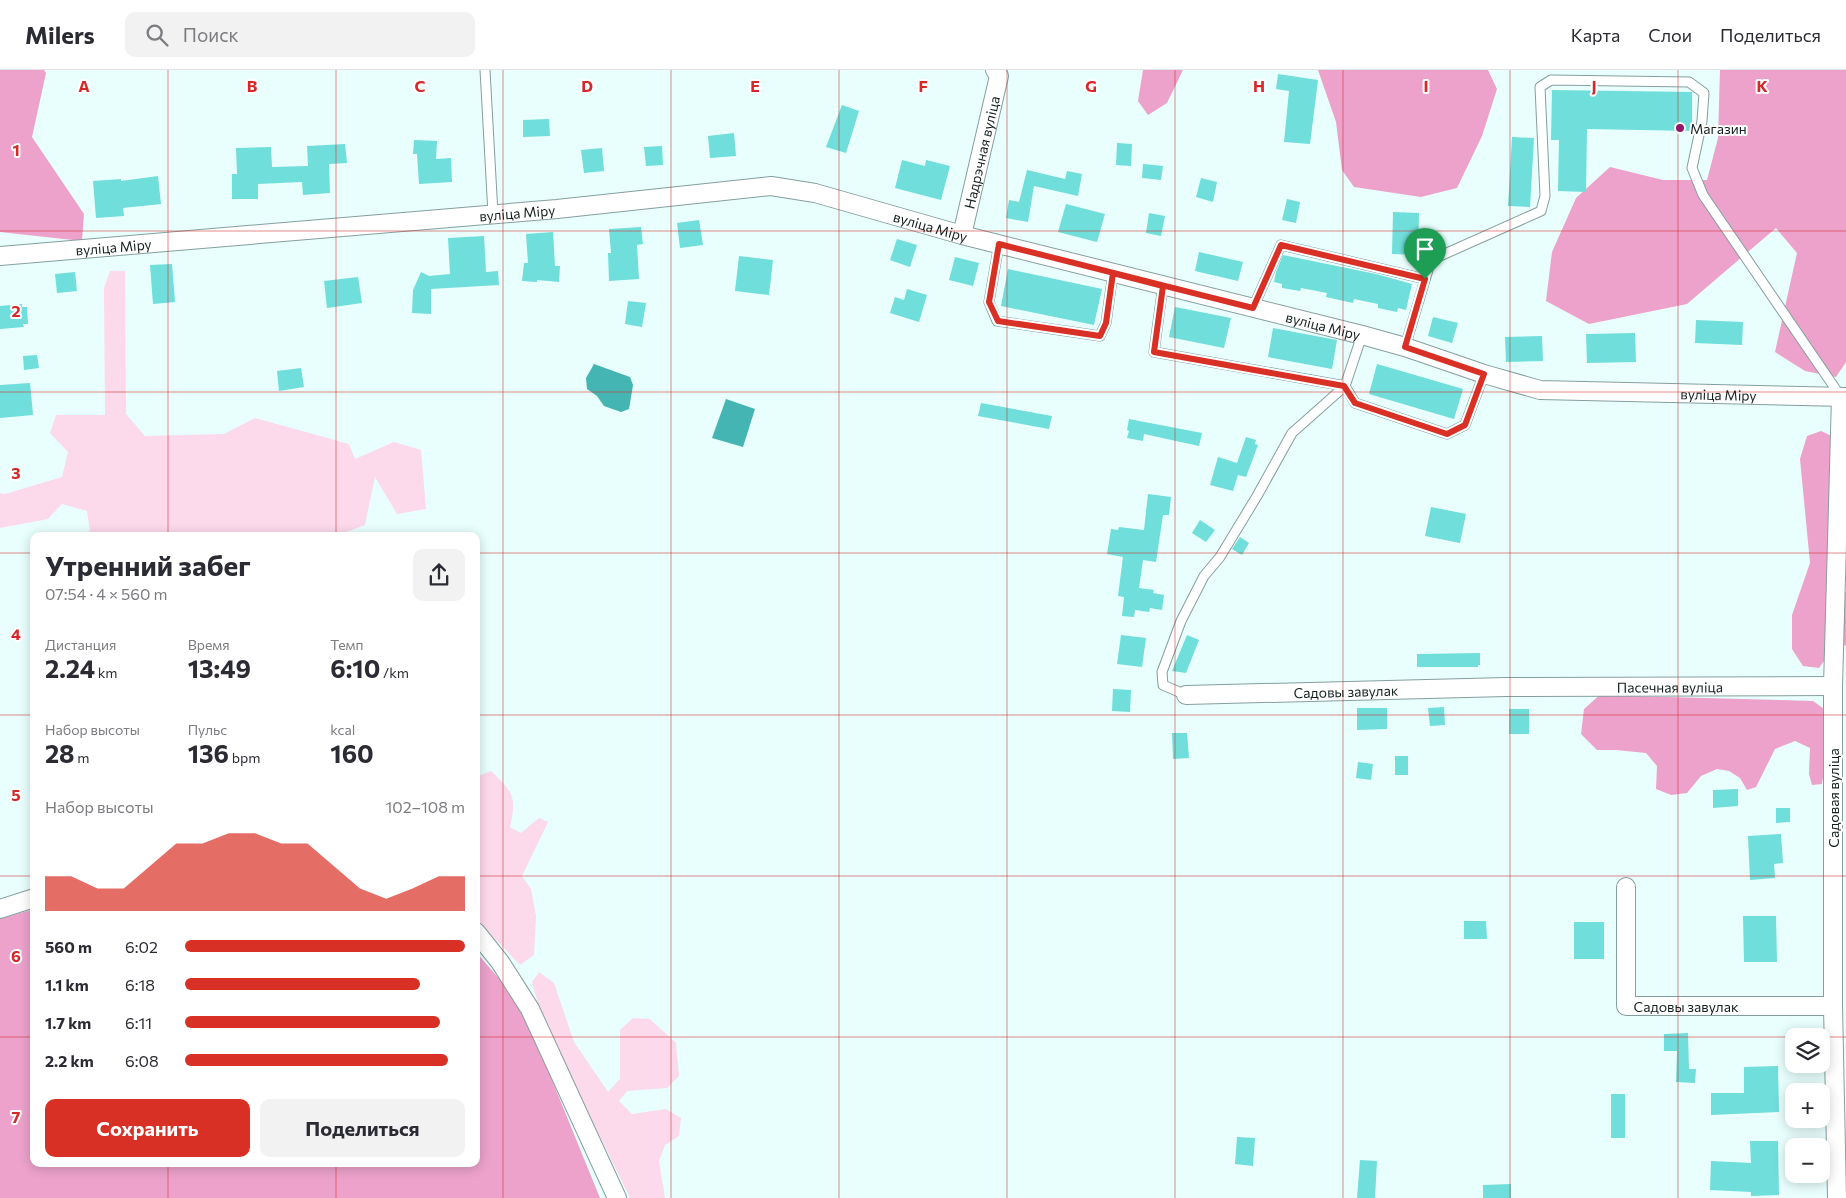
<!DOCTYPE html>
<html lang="ru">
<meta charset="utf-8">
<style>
body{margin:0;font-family:Commissioner,sans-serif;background:#f2f2f3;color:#2b2b33;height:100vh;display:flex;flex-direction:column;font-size:19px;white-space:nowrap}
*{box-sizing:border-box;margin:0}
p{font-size:16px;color:#7c7c81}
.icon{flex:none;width:28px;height:28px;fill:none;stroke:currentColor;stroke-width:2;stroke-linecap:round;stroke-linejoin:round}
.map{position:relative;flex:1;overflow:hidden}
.side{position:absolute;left:30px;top:462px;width:450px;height:635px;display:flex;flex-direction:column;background:#fff;border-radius:10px;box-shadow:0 2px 12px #0003}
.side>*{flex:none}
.buttons{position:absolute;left:1785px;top:958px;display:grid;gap:10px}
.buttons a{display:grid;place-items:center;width:45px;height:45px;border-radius:10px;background:#fff;box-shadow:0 2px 12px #0003;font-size:25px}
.pin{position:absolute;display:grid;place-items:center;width:42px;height:42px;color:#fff;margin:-51px -21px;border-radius:50% 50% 50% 0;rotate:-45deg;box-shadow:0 0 5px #0007}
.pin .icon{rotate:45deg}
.round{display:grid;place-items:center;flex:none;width:52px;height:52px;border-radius:10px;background:#f2f2f3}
.head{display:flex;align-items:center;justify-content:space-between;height:85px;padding:0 15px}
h1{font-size:28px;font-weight:700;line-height:38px}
.metrics{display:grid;grid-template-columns:repeat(3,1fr);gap:8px;height:85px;padding:5px 15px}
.metrics div{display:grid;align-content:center}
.metrics b{font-size:25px;font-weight:700}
.metrics small{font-size:14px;font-weight:400}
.metrics p{font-size:14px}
.chart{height:140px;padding:10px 15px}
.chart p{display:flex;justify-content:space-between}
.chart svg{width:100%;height:90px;margin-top:5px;fill:#d93025;opacity:.7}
.cta{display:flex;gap:10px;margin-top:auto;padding:10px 15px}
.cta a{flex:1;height:58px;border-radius:10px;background:#d93025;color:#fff;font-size:20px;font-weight:700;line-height:58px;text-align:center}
.cta a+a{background:#f2f2f3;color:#2b2b33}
ul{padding:0 15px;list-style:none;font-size:16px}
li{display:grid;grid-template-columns:80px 60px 1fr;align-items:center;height:38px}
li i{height:12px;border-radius:6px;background:#d93025}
header{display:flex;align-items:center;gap:30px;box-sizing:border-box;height:70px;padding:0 25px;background:#fff;border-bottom:1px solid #e1e1e2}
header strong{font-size:24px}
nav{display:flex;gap:28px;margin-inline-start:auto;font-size:18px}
.search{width:350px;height:45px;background:#f2f2f3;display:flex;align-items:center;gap:12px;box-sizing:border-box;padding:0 18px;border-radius:10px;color:#7c7c81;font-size:19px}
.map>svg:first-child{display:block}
</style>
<header>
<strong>Milers</strong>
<div class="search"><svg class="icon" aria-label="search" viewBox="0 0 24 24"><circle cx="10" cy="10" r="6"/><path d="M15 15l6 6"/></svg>Поиск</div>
<nav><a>Карта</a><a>Слои</a><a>Поделиться</a></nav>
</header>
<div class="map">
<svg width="1846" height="1128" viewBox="0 0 1846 1128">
<rect width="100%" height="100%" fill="#e8fffd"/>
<g fill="#fcd9eb">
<path d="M 110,201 L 125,201 L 126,344 L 145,366 L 224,364 L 255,348 L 349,374 L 355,389 L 394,372 L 421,380 L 426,439 L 397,444 L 375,407 L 365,455 L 335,466 L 79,466 L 90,461 L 87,441 L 62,434 L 48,449 L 0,458 L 0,423 L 5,424 L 62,407 L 68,382 L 50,363 L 56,345 L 105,345 L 104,218 Z"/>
<path d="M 491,701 C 513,722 517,726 510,757 L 521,763 L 539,748 L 548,752 L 522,806 L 531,819 L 536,846 L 534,885 L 520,895 L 499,873 L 476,858 L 476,707 Z"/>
<path d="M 539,902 L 554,913 L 574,972 L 608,1022 L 620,1009 L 620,960 L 633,948 L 650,949 L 676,973 L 679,1006 L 667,1018 L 627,1021 L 619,1031 L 632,1044 L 666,1039 L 681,1048 L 679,1066 L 665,1075 L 659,1091 L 665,1128 L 630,1128 L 542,948 L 532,912 Z"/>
</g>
<g fill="#eca2cb">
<path d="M 0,0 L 44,0 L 46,3 L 32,67 L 84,144 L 82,171 L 0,162 Z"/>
<path d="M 1143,0 L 1183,0 L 1167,33 L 1148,45 L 1138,31 Z"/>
<path d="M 1318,0 L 1488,0 L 1497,19 L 1482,66 L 1457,118 L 1421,127 L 1354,117 L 1342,100 L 1336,52 Z"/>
<path d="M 1720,0 L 1846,0 L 1846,292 L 1836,307 L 1805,301 L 1775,282 L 1797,183 L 1776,158 L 1687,234 L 1589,254 L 1546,231 L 1552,182 L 1576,128 L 1610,97 L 1663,110 L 1707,110 L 1718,68 Z"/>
<path d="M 1821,361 L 1834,367 L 1827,587 L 1819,598 L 1803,596 L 1792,579 L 1792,545 L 1810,493 L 1800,389 L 1807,366 Z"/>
<path d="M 1845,522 L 1846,522 L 1846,576 L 1839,572 L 1840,533 Z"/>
<path d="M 1602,623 L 1630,626 L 1813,631 L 1827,641 L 1826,688 L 1822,714 L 1812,715 L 1809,704 L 1810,678 L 1795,671 L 1775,679 L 1756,717 L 1747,720 L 1740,708 L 1729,701 L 1717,699 L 1701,706 L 1687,723 L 1671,725 L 1656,719 L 1657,696 L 1646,683 L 1616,680 L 1597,680 L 1581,664 L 1584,639 Z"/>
<path d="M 34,839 L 34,1094 L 476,1094 L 476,882 L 521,934 L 600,1128 L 0,1128 L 0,849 Z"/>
</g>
<g fill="#44b5b2">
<path d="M 594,294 L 630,307 L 633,315 L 629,339 L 621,342 L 604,336 L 597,326 L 587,319 L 586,308 Z"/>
<path d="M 726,329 L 755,339 L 743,377 L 712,368 Z"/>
</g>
<g fill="#70deda">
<path d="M 1278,4 L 1318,10 L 1310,74 L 1284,72 L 1289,21 L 1276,19 Z"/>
<path d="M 1552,20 L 1692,22 L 1692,61 L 1587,59 L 1586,122 L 1558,121 L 1559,70 L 1551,70 Z"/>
<path d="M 842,35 L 859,41 L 846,83 L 826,77 Z"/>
<path d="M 549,49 L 550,66 L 523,67 L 523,50 Z"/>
<path d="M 734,63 L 736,86 L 710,88 L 708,66 Z"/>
<path d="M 1512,67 L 1534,68 L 1530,137 L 1508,136 Z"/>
<path d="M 414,70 L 437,71 L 436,89 L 451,88 L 452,112 L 419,114 L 417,84 L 413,84 Z"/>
<path d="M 1117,73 L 1132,74 L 1131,96 L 1116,95 Z"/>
<path d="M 345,74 L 347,93 L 329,94 L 330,123 L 303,125 L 302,112 L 258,114 L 258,129 L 232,129 L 232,104 L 237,104 L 236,78 L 271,77 L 272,97 L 308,96 L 307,76 Z"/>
<path d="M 662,76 L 663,95 L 646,96 L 644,77 Z"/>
<path d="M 602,78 L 604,101 L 584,103 L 581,80 Z"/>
<path d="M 902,90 L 925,96 L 926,90 L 950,96 L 941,130 L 895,118 Z"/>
<path d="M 1143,94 L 1163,96 L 1161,110 L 1142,108 Z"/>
<path d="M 1027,100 L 1065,109 L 1067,101 L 1082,104 L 1078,126 L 1034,116 L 1028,152 L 1006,148 L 1009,130 L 1019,132 Z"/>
<path d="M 158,106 L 161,134 L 123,138 L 124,146 L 96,148 L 93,111 L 121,109 L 121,111 Z"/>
<path d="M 1201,108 L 1217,112 L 1213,132 L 1196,127 Z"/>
<path d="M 1287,129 L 1300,132 L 1296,153 L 1282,150 Z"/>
<path d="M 1066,134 L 1105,144 L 1097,172 L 1058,162 Z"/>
<path d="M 1393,142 L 1419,143 L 1418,185 L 1392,184 Z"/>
<path d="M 1149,143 L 1165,146 L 1161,166 L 1146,163 Z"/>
<path d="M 699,150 L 703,175 L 680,178 L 677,153 Z"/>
<path d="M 641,157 L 643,174 L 637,175 L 639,209 L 609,211 L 608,183 L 611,183 L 609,159 Z"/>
<path d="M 553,162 L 555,196 L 560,196 L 559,212 L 537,210 L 537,212 L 522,211 L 524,193 L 528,193 L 526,164 Z"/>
<path d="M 484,166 L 486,202 L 498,201 L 499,215 L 431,219 L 431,244 L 412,243 L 413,220 L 421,202 L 429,206 L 450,204 L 448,168 Z"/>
<path d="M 897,169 L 917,175 L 910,197 L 890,190 Z"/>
<path d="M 1199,182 L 1243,192 L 1238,211 L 1195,201 Z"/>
<path d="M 1283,185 L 1376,204 L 1412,214 L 1406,240 L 1398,238 L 1397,242 L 1378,238 L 1378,234 L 1354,229 L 1353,233 L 1326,227 L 1327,223 L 1301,218 L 1300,221 L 1282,218 L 1282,214 L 1274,212 L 1276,202 Z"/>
<path d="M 739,186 L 773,190 L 769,225 L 735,221 Z"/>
<path d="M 955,187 L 979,193 L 973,216 L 949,210 Z"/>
<path d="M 172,194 L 175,232 L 153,234 L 150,195 Z"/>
<path d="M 1008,199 L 1102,219 L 1094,255 L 1001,236 Z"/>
<path d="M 75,202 L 77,221 L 57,223 L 55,204 Z"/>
<path d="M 358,207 L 362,233 L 327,238 L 324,211 Z"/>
<path d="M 907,219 L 927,225 L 919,252 L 890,243 L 895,227 L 904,230 Z"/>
<path d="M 628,231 L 646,233 L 642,257 L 625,254 Z"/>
<path d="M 22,234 L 22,237 L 27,237 L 28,254 L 23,254 L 24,257 L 0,259 L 0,236 Z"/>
<path d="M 1175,237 L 1231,248 L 1224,278 L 1169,267 Z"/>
<path d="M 1433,247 L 1458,253 L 1452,273 L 1428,266 Z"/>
<path d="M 1696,250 L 1743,252 L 1742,275 L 1695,273 Z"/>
<path d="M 1273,258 L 1337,270 L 1332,299 L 1268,287 Z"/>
<path d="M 1635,263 L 1636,292 L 1587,293 L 1586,264 Z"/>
<path d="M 1542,266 L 1543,291 L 1506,292 L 1505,267 Z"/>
<path d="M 37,285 L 39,298 L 24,300 L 23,286 Z"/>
<path d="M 1377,294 L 1463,319 L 1454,349 L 1369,324 Z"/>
<path d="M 301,298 L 304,317 L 279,321 L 277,301 Z"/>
<path d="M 30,313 L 33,345 L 0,348 L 0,315 Z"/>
<path d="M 981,333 L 1052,346 L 1049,359 L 978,346 Z"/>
<path d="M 1129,349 L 1202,363 L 1199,376 L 1144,364 L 1143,371 L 1127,368 L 1129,361 L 1127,360 Z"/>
<path d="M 1246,367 L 1256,370 L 1255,374 L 1258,375 L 1246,407 L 1238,405 L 1233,421 L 1210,415 L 1218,387 L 1237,393 Z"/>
<path d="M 1148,424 L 1171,427 L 1169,445 L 1163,445 L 1156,492 L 1143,490 L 1139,518 L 1154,520 L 1153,523 L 1164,525 L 1162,540 L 1150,538 L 1149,542 L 1135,540 L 1134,547 L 1122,546 L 1124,527 L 1118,526 L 1123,487 L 1107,484 L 1111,459 L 1118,460 L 1119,457 L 1144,460 Z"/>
<path d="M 1431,437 L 1466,444 L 1460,473 L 1425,466 Z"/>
<path d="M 1200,450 L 1215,460 L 1206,472 L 1192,463 Z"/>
<path d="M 1240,467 L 1249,473 L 1242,485 L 1232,479 Z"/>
<path d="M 1121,565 L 1146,568 L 1142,597 L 1117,594 Z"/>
<path d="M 1187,565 L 1199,570 L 1186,603 L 1172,601 Z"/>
<path d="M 1480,583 L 1480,595 L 1478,595 L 1478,597 L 1417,597 L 1417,584 Z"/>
<path d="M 1113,619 L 1131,620 L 1130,642 L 1112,641 Z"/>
<path d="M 1444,637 L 1445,655 L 1430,656 L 1428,638 Z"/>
<path d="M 1357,638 L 1387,638 L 1387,659 L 1357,660 Z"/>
<rect x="1509" y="639" width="20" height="25"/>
<path d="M 1172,663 L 1187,663 L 1189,688 L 1173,689 Z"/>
<rect x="1395" y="686" width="13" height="19"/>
<path d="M 1358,692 L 1373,694 L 1371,710 L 1356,708 Z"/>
<path d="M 1738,719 L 1738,736 L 1713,738 L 1713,720 Z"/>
<path d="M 1776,738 L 1790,738 L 1790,752 L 1776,753 Z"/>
<path d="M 1781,764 L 1783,793 L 1774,794 L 1775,808 L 1750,810 L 1748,766 Z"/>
<path d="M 1743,846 L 1776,846 L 1777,892 L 1744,892 Z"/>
<path d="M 1464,851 L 1486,851 L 1487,869 L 1464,869 Z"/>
<rect x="1574" y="852" width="30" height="37"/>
<path d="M 1688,963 L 1689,999 L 1696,999 L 1695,1013 L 1676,1012 L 1677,981 L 1664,981 L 1664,964 Z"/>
<path d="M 1778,996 L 1779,1042 L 1711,1045 L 1711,1023 L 1744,1023 L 1744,997 Z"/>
<rect x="1611" y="1024" width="14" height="44"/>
<path d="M 1237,1067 L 1255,1068 L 1253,1096 L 1235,1094 Z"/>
<path d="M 1750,1071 L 1778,1071 L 1779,1125 L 1751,1126 L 1751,1122 L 1710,1120 L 1711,1091 L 1751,1093 Z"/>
<path d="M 1360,1090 L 1377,1091 L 1375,1128 L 1357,1128 Z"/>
<path d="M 1511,1114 L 1511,1128 L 1483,1128 L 1483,1115 Z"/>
</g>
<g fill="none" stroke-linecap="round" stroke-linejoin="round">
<defs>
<g id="lane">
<path d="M 485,0 L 493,144"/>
<path d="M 999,174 L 989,232 L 997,251 L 1100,266 L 1106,253 L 1113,203"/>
<path d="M 1163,215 L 1154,282 L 1345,316"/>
<path d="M 1253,238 L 1281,175 L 1425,209"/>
<path d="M 1362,265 L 1345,316 L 1355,333 L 1447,364 L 1465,355 L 1484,304"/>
<path d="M 1405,277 L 1431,190 L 1541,141 L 1545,126 L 1540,17 L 1551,10 L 1689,12 L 1704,23 L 1702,51 L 1692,98 L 1703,125 L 1841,327"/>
<path d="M 1186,625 L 1163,615 L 1162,602 L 1181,551 L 1204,506 L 1220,487 L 1257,426 L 1292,363 L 1345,316"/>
</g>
<g id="street">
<path id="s1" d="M 962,165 L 999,6 L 995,0"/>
<path id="s2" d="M 0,186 L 557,139 L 771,116 L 815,123 L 962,165 L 1362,265 L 1405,277 L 1484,304 L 1540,320 L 1846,327"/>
<path id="s3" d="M 1186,625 L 1506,617 L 1833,616"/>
<path id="s4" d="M 1626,817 L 1626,936 L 1833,936"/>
<path d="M 0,839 L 34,828"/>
<path d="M 476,862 L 500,892 L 530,939 L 617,1128"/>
<path d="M 1837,1128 L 1833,936 L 1833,616 L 1841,327"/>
</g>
</defs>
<use href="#lane" stroke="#859f9e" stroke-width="11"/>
<use href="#street" stroke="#859f9e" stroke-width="20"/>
<use href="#lane" stroke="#fff" stroke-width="9"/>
<use href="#street" stroke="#fff" stroke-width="18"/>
</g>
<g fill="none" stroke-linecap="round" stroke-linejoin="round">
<defs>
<path id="route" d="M 1425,209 L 1281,175 L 1253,238 C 1168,217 1083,195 999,174 L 989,232 L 998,251 L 1100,266 L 1106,253 L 1113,203 L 1163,216 L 1154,282 L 1344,316 L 1355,333 L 1447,364 L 1465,355 L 1484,304 L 1405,277 L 1425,209"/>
</defs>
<use href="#route" stroke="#fff" stroke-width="10"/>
<use href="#route" stroke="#d93025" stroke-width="6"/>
</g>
<path fill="none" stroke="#d62828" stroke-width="1" stroke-opacity="0.55" d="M 168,0 L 168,466M 336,0 L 336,466M 503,0 L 503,1128M 671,0 L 671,1128M 839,0 L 839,1128M 1007,0 L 1007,1128M 1175,0 L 1175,1128M 1343,0 L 1343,1128M 1510,0 L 1510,1128M 1678,0 L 1678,1128M 0,161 L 1846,161M 0,322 L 1846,322M 0,483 L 34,483M 476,483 L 1846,483M 0,645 L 34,645M 476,645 L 1846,645M 0,806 L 34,806M 476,806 L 1846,806M 0,967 L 34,967M 476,967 L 1794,967M 1821,967 L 1846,967M 168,1094 L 168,1128M 336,1094 L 336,1128"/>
<circle fill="#97166d" stroke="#fff" stroke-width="2" cx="1680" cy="58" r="5"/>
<g text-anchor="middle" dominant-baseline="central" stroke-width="4" stroke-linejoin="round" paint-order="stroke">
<g font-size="14" fill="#15201f" stroke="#fff" text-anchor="start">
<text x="1690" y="58">Магазин</text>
</g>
<g font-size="14" fill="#15201f" stroke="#fff">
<text stroke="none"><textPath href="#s1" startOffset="85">Надрэчная вуліца</textPath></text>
<text stroke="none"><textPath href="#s2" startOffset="519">вуліца Міру</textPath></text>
<text stroke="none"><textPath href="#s2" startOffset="939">вуліца Міру</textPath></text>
<text stroke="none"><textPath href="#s2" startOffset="114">вуліца Міру</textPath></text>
<text stroke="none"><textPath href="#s2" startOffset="1344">вуліца Міру</textPath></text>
<text stroke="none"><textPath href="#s2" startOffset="1749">вуліца Міру</textPath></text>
<text stroke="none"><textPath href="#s3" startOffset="484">Пасечная вуліца</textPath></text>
<text stroke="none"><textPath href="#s3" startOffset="160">Садовы завулак</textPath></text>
<text transform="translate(1833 728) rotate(-90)">Садовая вуліца</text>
<text stroke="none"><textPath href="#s4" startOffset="179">Садовы завулак</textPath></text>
</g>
</g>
<g font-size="16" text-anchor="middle" font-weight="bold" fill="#d62828" stroke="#fff" stroke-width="4" stroke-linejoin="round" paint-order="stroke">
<text x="84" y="22">A</text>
<text x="252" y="22">B</text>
<text x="420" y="22">C</text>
<text x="587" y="22">D</text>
<text x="755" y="22">E</text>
<text x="923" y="22">F</text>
<text x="1091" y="22">G</text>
<text x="1259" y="22">H</text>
<text x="1426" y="22">I</text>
<text x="1594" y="22">J</text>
<text x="1762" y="22">K</text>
<text x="16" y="86">1</text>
<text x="16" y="247">2</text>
<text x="16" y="409">3</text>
<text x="16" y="570">4</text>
<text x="16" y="731">5</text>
<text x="16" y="892">6</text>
<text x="16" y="1053">7</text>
</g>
</svg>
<div class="buttons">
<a><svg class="icon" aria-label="layers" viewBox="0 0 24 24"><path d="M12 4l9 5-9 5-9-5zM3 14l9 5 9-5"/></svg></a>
<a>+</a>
<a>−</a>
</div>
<div class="pin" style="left:1425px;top:209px;background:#1e9e55"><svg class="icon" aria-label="arrive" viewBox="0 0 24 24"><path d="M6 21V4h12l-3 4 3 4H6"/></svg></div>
<section class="side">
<div class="head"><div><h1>Утренний забег</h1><p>07:54 · 4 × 560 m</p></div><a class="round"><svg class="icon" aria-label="share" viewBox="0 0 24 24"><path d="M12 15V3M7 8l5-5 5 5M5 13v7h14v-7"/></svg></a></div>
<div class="metrics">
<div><p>Дистанция</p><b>2.24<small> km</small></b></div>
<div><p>Время</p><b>13:49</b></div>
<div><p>Темп</p><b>6:10<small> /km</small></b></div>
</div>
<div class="metrics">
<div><p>Набор высоты</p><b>28<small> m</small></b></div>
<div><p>Пульс</p><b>136<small> bpm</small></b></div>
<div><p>kcal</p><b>160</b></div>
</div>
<div class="chart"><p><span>Набор высоты</span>102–108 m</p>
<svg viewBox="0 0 160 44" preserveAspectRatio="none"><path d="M0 44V27L10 27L20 33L30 33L40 22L50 11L60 11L70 6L80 6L90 11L100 11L110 22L120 33L130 38L140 33L150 27L160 27V44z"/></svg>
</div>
<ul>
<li><b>560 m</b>6:02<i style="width:100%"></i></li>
<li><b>1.1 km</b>6:18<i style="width:84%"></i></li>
<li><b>1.7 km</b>6:11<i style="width:91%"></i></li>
<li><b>2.2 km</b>6:08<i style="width:94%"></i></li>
</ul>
<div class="cta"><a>Сохранить</a><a>Поделиться</a></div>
</section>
</div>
